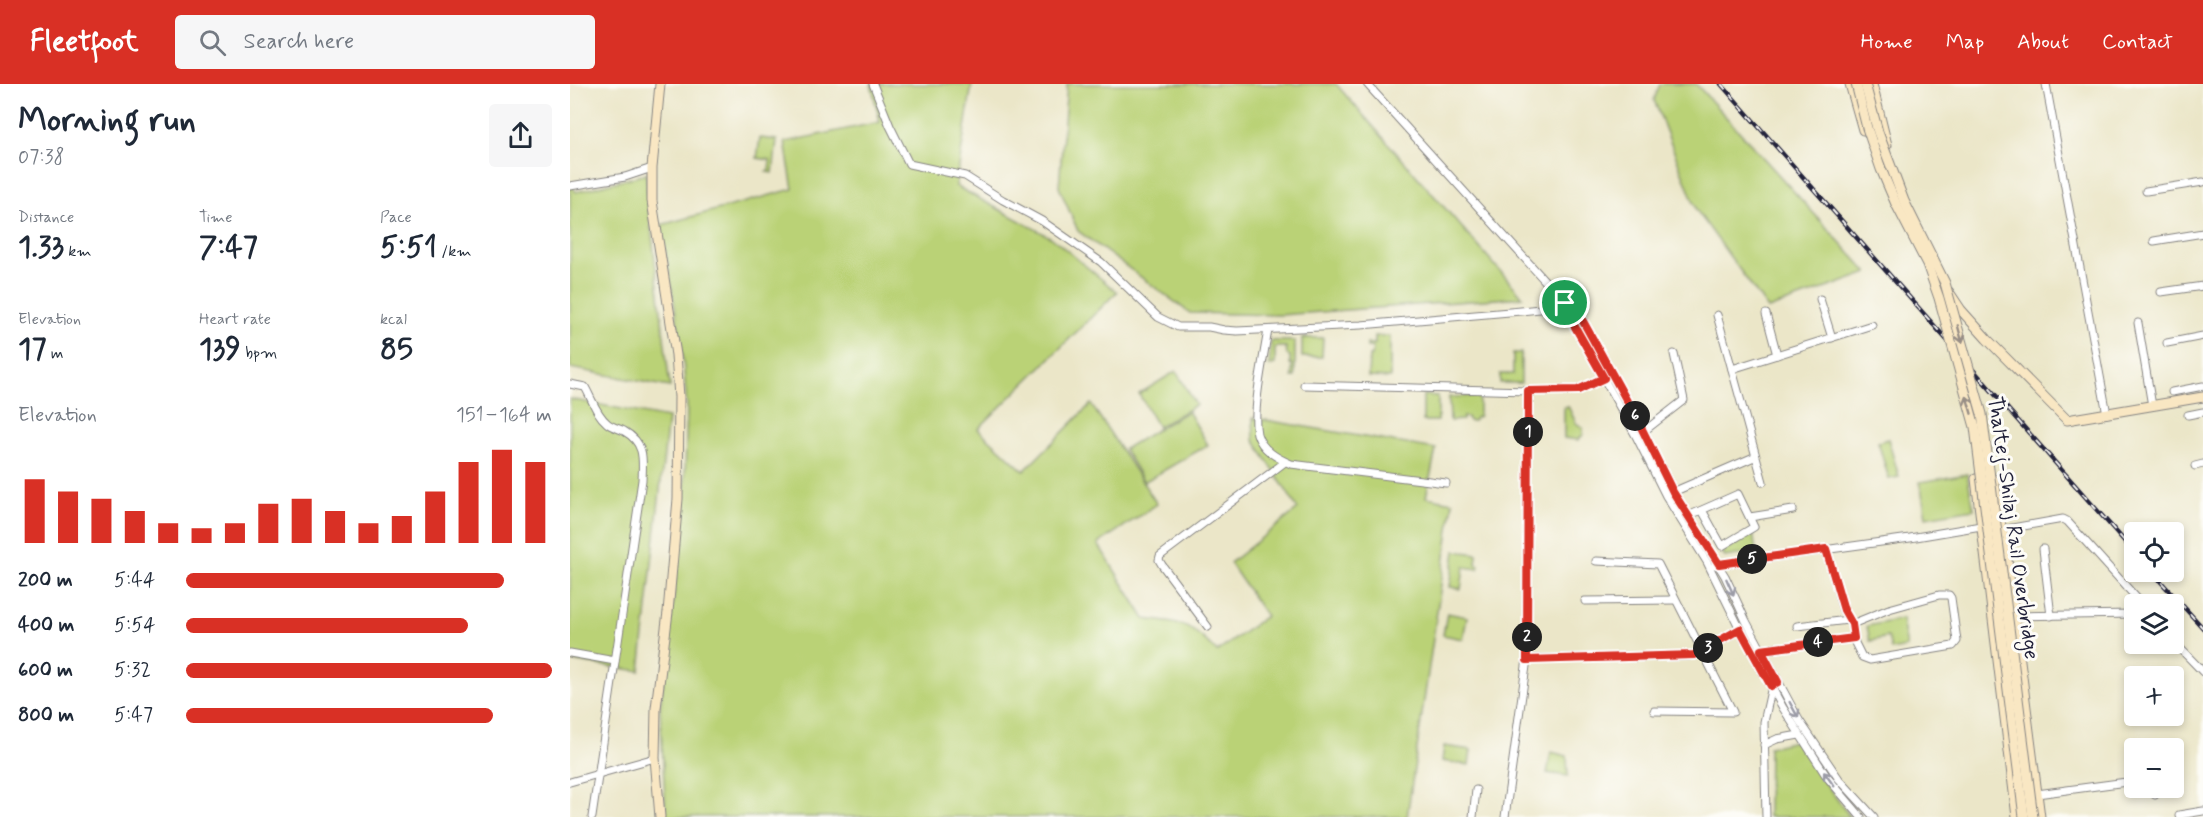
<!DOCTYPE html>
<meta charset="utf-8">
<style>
body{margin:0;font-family:Mynerve,sans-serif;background:#f6f6f7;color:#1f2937;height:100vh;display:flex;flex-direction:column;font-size:22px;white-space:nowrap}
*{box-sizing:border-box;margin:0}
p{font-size:20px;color:#747a83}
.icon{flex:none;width:33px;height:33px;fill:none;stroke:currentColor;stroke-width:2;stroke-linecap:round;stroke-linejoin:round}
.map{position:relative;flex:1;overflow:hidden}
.drawer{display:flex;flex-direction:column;background:#fff;width:570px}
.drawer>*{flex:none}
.tools{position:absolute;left:1554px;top:438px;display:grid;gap:12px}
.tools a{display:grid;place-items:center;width:60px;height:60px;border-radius:6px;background:#fff;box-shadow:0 3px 9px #0003;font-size:30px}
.pin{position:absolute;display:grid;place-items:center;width:51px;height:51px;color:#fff;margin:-26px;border:3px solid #fff;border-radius:50%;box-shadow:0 2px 6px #0007}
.km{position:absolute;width:30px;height:30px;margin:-15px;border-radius:50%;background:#222;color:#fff;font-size:16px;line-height:30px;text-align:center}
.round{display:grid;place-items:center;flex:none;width:63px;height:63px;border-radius:6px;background:#f6f6f7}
.summary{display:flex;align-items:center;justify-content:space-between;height:102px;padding:0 18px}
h1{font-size:33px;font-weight:800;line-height:45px}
.metrics{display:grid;grid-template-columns:repeat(3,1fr);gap:9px;height:102px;padding:6px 18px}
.metrics div{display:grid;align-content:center}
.metrics b{font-size:30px;font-weight:800}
.metrics small{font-size:16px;font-weight:400}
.metrics p{font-size:16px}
.chart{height:168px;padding:12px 18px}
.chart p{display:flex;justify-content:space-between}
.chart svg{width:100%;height:108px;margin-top:6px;stroke:#d93025;stroke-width:6}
ul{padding:0 18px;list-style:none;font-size:20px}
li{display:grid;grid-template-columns:96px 72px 1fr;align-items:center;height:45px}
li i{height:15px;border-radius:8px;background:#d93025}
header{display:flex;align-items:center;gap:36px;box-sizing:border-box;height:84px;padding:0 30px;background:#d93025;color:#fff}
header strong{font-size:28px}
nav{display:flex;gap:33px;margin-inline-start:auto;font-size:21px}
.search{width:420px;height:54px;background:#f6f6f7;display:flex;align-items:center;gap:15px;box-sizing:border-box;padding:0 21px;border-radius:6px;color:#747a83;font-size:22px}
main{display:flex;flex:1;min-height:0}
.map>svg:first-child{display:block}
</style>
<header>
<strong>Fleetfoot</strong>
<div class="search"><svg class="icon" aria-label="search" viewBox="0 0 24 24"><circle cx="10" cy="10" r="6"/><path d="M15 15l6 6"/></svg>Search here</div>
<nav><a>Home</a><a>Map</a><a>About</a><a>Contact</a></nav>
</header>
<main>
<section class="drawer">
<div class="summary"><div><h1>Morning run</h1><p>07:38</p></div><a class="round"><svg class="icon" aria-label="share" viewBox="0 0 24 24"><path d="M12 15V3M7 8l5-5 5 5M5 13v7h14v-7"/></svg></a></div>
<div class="metrics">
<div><p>Distance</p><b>1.33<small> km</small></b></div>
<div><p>Time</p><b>7:47</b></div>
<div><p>Pace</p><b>5:51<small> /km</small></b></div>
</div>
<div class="metrics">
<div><p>Elevation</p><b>17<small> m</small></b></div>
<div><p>Heart rate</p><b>139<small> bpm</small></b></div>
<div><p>kcal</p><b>85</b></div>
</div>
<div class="chart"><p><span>Elevation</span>151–164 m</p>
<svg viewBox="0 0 160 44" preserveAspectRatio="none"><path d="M5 44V18M15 44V23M25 44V26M35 44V31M45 44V36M55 44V38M65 44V36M75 44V28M85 44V26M95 44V31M105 44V36M115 44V33M125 44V23M135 44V11M145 44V6M155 44V11"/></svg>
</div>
<ul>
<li><b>200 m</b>5:44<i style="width:87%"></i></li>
<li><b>400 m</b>5:54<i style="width:77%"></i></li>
<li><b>600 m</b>5:32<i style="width:100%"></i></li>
<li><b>800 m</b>5:47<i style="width:84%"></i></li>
</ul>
</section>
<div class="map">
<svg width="1633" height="733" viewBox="0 0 1633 733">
<rect width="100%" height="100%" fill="#fdfcf7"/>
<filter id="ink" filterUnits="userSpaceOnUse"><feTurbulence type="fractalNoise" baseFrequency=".0167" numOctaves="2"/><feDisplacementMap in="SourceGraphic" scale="12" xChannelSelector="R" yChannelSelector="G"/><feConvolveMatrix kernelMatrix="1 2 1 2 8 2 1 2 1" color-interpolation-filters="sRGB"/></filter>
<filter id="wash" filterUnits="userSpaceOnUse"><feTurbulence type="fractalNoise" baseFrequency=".008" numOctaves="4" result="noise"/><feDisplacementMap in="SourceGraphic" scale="24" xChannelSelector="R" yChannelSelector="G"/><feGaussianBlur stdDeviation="1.35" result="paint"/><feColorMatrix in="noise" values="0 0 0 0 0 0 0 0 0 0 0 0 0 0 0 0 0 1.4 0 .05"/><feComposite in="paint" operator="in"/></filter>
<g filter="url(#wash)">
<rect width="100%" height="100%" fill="#ebe6c8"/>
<g fill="#bad276" stroke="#6e7a58" stroke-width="1.5">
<path d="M 301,0 L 402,0 L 386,102 L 482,154 L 547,208 L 408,345 L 454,387 L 521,320 L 587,420 L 528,460 L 575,535 C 613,540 620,539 647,568 L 696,532 L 660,479 L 728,425 L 684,356 L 683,334 L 866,365 L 856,413 L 883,418 L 837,733 L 96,733 L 90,624 L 114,426 L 117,322 L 112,265 L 91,141 L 223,105 L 215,58 L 310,38 Z"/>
<path d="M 497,0 L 766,0 L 953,213 L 710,231 L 620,229 L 508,147 L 489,103 Z"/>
<path d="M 1090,0 L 1126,0 L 1298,189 L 1198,225 L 1127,127 L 1084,16 Z"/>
<path d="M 190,54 L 207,56 L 203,89 L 196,88 L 199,86 L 200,76 L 187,74 Z"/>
<path d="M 76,90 L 78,118 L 100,303 L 0,284 L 0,99 L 6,108 Z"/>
<path d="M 805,252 L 820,252 L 820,294 L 798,293 L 799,272 L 802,272 L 803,263 L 797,263 L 797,260 L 805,260 Z"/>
<path d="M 732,254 L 753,254 L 752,273 L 732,273 Z"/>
<path d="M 701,257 L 725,257 L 725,293 L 722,293 L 722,280 L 720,280 L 720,272 L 717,271 L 716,263 L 705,263 L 705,280 L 699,282 Z"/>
<path d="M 943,269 L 951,269 L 951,299 L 930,299 L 930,290 L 943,290 Z"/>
<path d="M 606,287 L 626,321 L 588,343 L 569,310 Z"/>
<path d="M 853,311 L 868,312 L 868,337 L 853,337 Z"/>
<path d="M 909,312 L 909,332 L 905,334 L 904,337 L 899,337 L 897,333 L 893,333 L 893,336 L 880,337 L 879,313 Z"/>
<path d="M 0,315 L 98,334 L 70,587 L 0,577 Z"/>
<path d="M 998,322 L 1006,339 L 1013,344 L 1013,351 L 1008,356 L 994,354 L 994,323 Z"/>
<path d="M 618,327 L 638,361 L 574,398 L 554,365 Z"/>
<path d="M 1318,355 L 1329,393 L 1319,395 L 1308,358 Z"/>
<path d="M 1397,390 L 1404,425 L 1356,433 L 1350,398 Z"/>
<path d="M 1183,449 L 1186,468 L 1155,473 L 1152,468 Z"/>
<path d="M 885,467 L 907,470 L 906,480 L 909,481 L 908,485 L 894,483 L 891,505 L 880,503 Z"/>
<path d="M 877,529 L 897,533 L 893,555 L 873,551 Z"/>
<path d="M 1332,535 L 1337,563 L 1321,566 L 1318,553 L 1300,557 L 1297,542 Z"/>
<path d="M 1225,657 L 1280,733 L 1198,733 L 1199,663 Z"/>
<path d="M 874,662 L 901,666 L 899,681 L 872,677 Z"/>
<path d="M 981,668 L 997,672 L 998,692 L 977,689 Z"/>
</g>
</g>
<g filter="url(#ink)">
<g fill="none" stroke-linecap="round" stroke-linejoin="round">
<defs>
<g id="street">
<path d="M 303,0 L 320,42 L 339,80 L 395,92 L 433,116 L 472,137 L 531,178 L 588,233 L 608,243 L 639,243 L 654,246 L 667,247 L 791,241 L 951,227 L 979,224 L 995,219 L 1004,221 L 1068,337 L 1103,408 L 1155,492 L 1176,537 L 1229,636 L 1269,695 L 1304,733"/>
<path d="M 797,0 L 995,219 L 996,227 L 1066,352 L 1096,412 L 1137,478 L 1170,545 L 1213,624 L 1257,693 L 1291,733"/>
<path d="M 1476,0 L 1537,330"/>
<path d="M 0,102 L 55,93 L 82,84"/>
<path d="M 1576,107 L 1633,98"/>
<path d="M 1584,157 L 1633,149"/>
<path d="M 1591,208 L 1633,202"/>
<path d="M 1250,215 L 1262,254"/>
<path d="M 1196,230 L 1207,271"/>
<path d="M 1147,231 L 1193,398"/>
<path d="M 1568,239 L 1582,322"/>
<path d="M 698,246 C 694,271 682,327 687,350 C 692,366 707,374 721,380 L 876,399"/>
<path d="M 1597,259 L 1633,252"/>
<path d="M 1162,285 L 1302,241"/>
<path d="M 1034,294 L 1008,306 L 958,307 L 957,575 L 1119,572 L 1131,568 L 1170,545"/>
<path d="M 0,300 L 15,303 C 22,315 26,330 37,339 C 41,343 48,344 54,347 C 75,359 73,374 72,396 L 22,733"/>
<path d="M 734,301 L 958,307"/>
<path d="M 1602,308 L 1633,302"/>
<path d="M 1618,331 L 1633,328"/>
<path d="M 1073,348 L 1114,316 L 1104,270"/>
<path d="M 1625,382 L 1633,380"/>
<path d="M 1103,408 L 1184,373"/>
<path d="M 1118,432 L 1168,410 L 1184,443 L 1152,462 L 1132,426"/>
<path d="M 1180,433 L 1223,426"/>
<path d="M 1431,446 L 1493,435 L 1497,437 L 1572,520"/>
<path d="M 1256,465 L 1273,526 L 1282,540"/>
<path d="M 1473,465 L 1481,532"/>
<path d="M 1026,477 L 1088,480 L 1163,628 L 1084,627"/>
<path d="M 1145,481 L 1340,454 L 1411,442"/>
<path d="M 1369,511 L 1379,511 L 1381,514 L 1387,557 L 1383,562 L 1300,576 L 1292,573 L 1285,559 L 1282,540 L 1319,525 Z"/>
<path d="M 1015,517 L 1105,516"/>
<path d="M 1445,532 L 1564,530"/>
<path d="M 1227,542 L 1278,536"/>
<path d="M 638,543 L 592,481 L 589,476 L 590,472 L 715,378"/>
<path d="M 1604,558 L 1633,588"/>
<path d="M 1191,566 L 1284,554"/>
<path d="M 0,569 L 45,577"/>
<path d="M 1194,661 L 1207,655 L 1229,651"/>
<path d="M 0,698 L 85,674"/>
<path d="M 1584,704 L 1585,711"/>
<path d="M 1467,710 L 1564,697"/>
<path d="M 1609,731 L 1633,727"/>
<path d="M 903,733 L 906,706"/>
<path d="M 935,733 L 957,575"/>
<path d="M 1196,733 L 1194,638 L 1202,602"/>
</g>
<g id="secondary">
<path d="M 90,0 L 82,84 L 82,117 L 106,271 L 109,313 L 108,415 L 98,528 L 86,624 L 85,674 L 90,733"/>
<path d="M 1280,0 L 1293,46"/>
<path d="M 1302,0 L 1317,61"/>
<path d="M 1379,208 L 1391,226 L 1417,255 L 1497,336 L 1633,313"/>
<path d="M 1427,448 L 1432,449 L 1434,452 L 1470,733"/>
<path d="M 1432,449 L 1424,395 L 1416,393 L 1406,395 L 1447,733"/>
</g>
</defs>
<use href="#street" stroke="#868482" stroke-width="9"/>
<use href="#secondary" stroke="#868482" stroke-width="11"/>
<use href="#street" stroke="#fff" stroke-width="7"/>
<use href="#secondary" stroke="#f9e7c3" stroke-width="9"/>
<defs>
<g id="rail">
<path d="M 1151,0 L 1564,468"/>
<path d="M 1582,488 L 1633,544"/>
</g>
</defs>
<use href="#rail" stroke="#22223b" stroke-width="4.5"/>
<use href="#rail" stroke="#fdfcf7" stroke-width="2" stroke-dasharray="7" stroke-linecap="butt"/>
<defs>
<g id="secondary-bridge">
<path d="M 1286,0 L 1297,44 L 1311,85 L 1326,120 L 1357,180 L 1369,214 L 1405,343 L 1454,733"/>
<path d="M 1295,0 L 1308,48 L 1334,117 L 1375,199 L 1412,330 L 1463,733"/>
</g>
</defs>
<use href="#secondary-bridge" stroke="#868482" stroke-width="11" stroke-linecap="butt"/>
<use href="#secondary-bridge" stroke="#f9e7c3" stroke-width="9"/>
</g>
<defs><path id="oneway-shaft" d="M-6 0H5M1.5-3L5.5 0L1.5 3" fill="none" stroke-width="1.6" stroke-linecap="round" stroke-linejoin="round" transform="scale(1.5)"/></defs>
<g stroke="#988e86">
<use href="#oneway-shaft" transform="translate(1390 250) rotate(75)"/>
<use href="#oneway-shaft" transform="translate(1399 321) rotate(-106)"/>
</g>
<g stroke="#9c9ca7">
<use href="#oneway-shaft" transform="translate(1160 503) rotate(66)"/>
<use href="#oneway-shaft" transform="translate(1224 626) rotate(61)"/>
<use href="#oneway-shaft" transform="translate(1259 695) rotate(-126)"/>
</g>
</g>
<g fill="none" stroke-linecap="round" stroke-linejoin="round" filter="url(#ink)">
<defs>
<path id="route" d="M 995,219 L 1004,221 L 1068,337 L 1103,408 L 1149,480 L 1256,465 L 1274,526 L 1282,540 L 1284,554 L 1191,566 L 1208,598 L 1201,602 L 1170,545 L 1124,571 L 957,576 L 958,307 L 1008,306 L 1034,294 L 996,227 Z"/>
</defs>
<use href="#route" stroke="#fff" stroke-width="12"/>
<use href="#route" stroke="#d93025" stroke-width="8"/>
</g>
<g text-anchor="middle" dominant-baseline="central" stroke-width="6" stroke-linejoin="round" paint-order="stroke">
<g font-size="21" fill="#22223b" stroke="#fdfcf7">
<text transform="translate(1443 444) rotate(82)">Thaltej-Shilaj Rail Overbridge</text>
</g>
</g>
</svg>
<div class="tools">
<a><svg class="icon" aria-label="locate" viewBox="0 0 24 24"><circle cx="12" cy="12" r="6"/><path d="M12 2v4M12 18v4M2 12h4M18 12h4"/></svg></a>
<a><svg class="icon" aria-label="layers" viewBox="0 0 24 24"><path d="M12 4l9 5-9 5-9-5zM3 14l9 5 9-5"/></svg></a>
<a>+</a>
<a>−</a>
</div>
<div class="pin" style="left:995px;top:219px;background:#1e9e55"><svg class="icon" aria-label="arrive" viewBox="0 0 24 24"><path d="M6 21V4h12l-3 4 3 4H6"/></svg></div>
<b class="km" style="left:958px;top:348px">1</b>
<b class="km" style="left:957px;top:553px">2</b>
<b class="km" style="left:1138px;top:564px">3</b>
<b class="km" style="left:1248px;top:558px">4</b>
<b class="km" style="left:1182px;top:475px">5</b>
<b class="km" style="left:1065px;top:332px">6</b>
</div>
</main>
